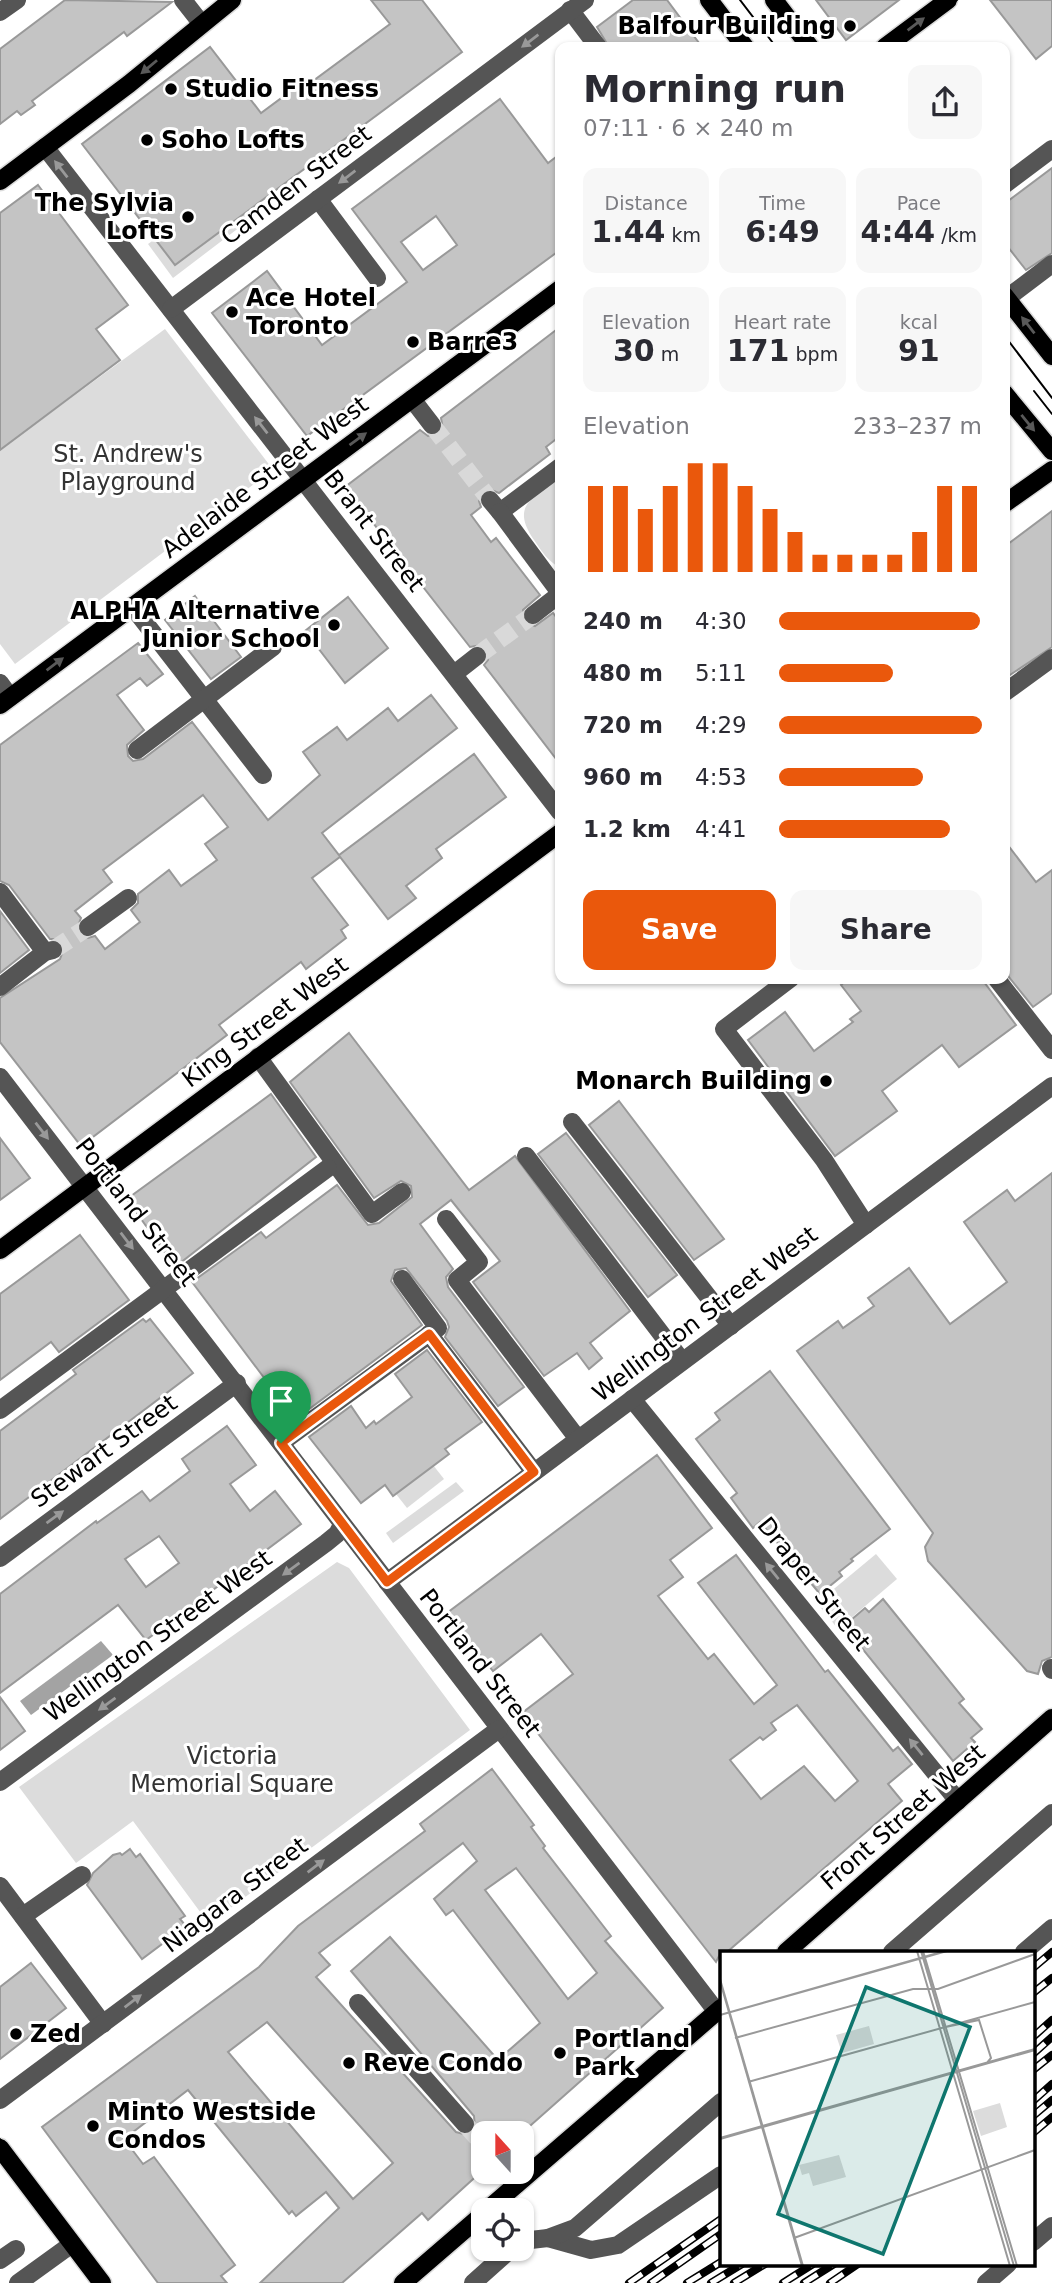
<!DOCTYPE html>
<meta charset="utf-8">
<style>
body{margin:0;font-family:"DejaVu Sans",sans-serif;background:#f7f7f7;color:#2b2b33;height:100vh;display:flex;flex-direction:column;font-size:26px;white-space:nowrap}
*{box-sizing:border-box;margin:0}
p{font-size:23px;color:#7c7c81}
.icon{flex:none;width:38px;height:38px;fill:none;stroke:currentColor;stroke-width:2;stroke-linecap:round;stroke-linejoin:round}
.map{position:relative;flex:1;overflow:hidden}
.panel{position:absolute;left:555px;top:42px;width:455px;height:942px;display:flex;flex-direction:column;background:#fff;border-radius:14px;box-shadow:0 2px 5px #0004}
.panel>*{flex:none}
.needle{width:46px;rotate:339deg}
.tools{position:absolute;left:471px;top:2121px;display:grid;gap:14px}
.tools a{display:grid;place-items:center;width:63px;height:63px;border-radius:14px;background:#fff;box-shadow:0 2px 5px #0004;font-size:35px}
.pin{position:absolute;display:grid;place-items:center;width:60px;height:60px;color:#fff;margin:-72px -30px;border-radius:50% 50% 50% 0;rotate:-45deg;box-shadow:0 0 7px #0007}
.pin .icon{rotate:45deg}
.round{display:grid;place-items:center;flex:none;width:74px;height:74px;border-radius:14px;background:#f7f7f7}
.head{display:flex;align-items:center;justify-content:space-between;height:119px;padding:0 28px}
h1{font-size:38px;font-weight:600;line-height:52px}
.stats{display:grid;grid-template-columns:repeat(3,1fr);gap:10px;height:119px;padding:7px 28px}
.stats div{display:grid;align-content:center;border-radius:14px;background:#f7f7f7;text-align:center}
.stats b{font-size:30px;font-weight:600}
.stats small{font-size:19px;font-weight:400}
.stats p{font-size:19px}
.chart{height:196px;padding:14px 28px}
.chart p{display:flex;justify-content:space-between}
.chart svg{width:100%;height:126px;margin-top:7px;stroke:#ea580c;stroke-width:6}
.button{display:flex;gap:14px;margin-top:auto;padding:14px 28px}
.button a{flex:1;height:80px;border-radius:14px;background:#ea580c;color:#fff;font-size:28px;font-weight:600;line-height:80px;text-align:center}
.button a+a{background:#f7f7f7;color:#2b2b33}
ul{padding:0 28px;list-style:none;font-size:23px}
li{display:grid;grid-template-columns:112px 84px 1fr;align-items:center;height:52px}
li i{height:18px;border-radius:9px;background:#ea580c}
.map>svg:first-child{display:block}
</style>
<div class="map">
<svg width="1052" height="2283" viewBox="0 0 1052 2283">
<rect width="100%" height="100%" fill="#fff"/>
<g fill="#dcdcdc">
<path d="M 251,207 L 257,214 L 173,278 L 148,244 L 155,239 Z"/>
<path d="M 165,329 L 271,467 L 270,472 L 15,664 L 0,644 L 0,450 Z"/>
<path d="M 560,478 L 560,568 C 548,561 542,552 534,540 C 510,505 533,498 560,478 Z"/>
<path d="M 433,1465 L 444,1479 L 407,1508 L 396,1494 Z"/>
<path d="M 456,1482 L 464,1491 L 393,1543 L 386,1533 Z"/>
<path d="M 876,1554 L 897,1579 L 838,1629 L 817,1603 Z"/>
<path d="M 337,1562 L 349,1568 L 470,1730 L 209,1924 L 133,1821 L 76,1863 L 19,1787 Z"/>
</g>
<path fill="#a3a3a3" d="M 101,1641 L 113,1655 L 31,1715 L 20,1701 Z"/>
<g fill="#c4c4c4" stroke="#999" stroke-width="2" fill-rule="evenodd">
<path d="M 65,0 L 172,2 L 127,36 L 124,32 L 32,101 L 35,105 L 21,115 L 17,111 L 0,124 L 0,49 Z"/>
<path d="M 371,0 L 422,0 L 462,52 L 175,265 L 82,144 L 210,47 L 261,113 L 299,85 L 302,89 L 390,24 Z"/>
<path d="M 633,0 L 667,0 L 702,47 L 609,47 L 597,27 Z"/>
<path d="M 816,0 L 899,0 L 846,40 Z"/>
<path d="M 990,0 L 1052,0 L 1052,46 L 1036,59 Z"/>
<path d="M 500,99 L 548,163 L 560,154 L 560,250 L 307,436 L 212,313 L 267,271 L 322,345 L 407,282 L 352,209 ZM 436,216 L 457,245 L 423,270 L 401,242 Z"/>
<path d="M 1052,168 L 1052,253 L 1026,270 L 1004,242 L 1004,204 Z"/>
<path d="M 38,185 L 128,305 L 96,329 L 120,360 L 0,450 L 0,213 Z"/>
<path d="M 560,327 L 560,436 L 546,447 L 550,454 L 499,493 L 489,489 L 482,492 L 479,501 L 481,507 L 471,515 L 491,542 L 496,538 L 540,595 L 523,610 L 525,622 L 535,626 L 553,613 L 560,622 L 560,764 L 484,665 L 488,660 L 486,650 L 481,645 L 470,647 L 345,487 L 420,430 L 428,436 L 438,434 L 443,429 L 441,418 Z"/>
<path d="M 1052,511 L 1052,647 L 1004,679 L 1004,547 Z"/>
<path d="M 195,596 L 241,657 L 211,679 L 165,620 Z"/>
<path d="M 348,597 L 388,648 L 345,683 L 305,631 Z"/>
<path d="M 138,643 L 163,674 L 147,686 L 140,678 L 117,695 L 144,730 L 127,745 L 128,756 L 133,761 L 143,759 L 192,722 L 268,820 L 320,775 L 303,752 L 337,727 L 347,740 L 388,708 L 398,721 L 431,695 L 457,728 L 322,833 L 339,855 L 474,754 L 506,797 L 436,849 L 442,858 L 406,886 L 416,898 L 388,919 L 340,857 L 312,878 L 348,925 L 341,930 L 346,938 L 306,969 L 301,962 L 219,1025 L 227,1035 L 81,1146 L 0,1042 L 0,998 L 60,959 L 64,948 L 57,939 L 50,939 L 9,885 L 0,881 L 0,745 ZM 203,795 L 228,827 L 205,844 L 217,860 L 181,886 L 169,870 L 138,894 L 138,903 L 131,910 L 140,922 L 105,949 L 95,936 L 88,938 L 79,934 L 77,928 L 81,918 L 75,911 L 112,882 L 103,870 Z"/>
<path d="M 1004,840 L 1036,882 L 1052,870 L 1052,993 L 1033,1007 L 1004,971 Z"/>
<path d="M 0,911 L 29,950 L 0,973 Z"/>
<path d="M 849,978 L 981,978 L 1016,1025 L 959,1067 L 942,1045 L 882,1091 L 897,1111 L 835,1156 L 748,1040 L 785,1012 L 814,1051 L 853,1022 L 850,1019 L 861,1011 L 841,985 Z"/>
<path d="M 349,1033 L 469,1190 L 515,1156 L 630,1311 L 590,1343 L 602,1358 L 589,1369 L 577,1353 L 544,1376 L 473,1282 L 500,1261 L 451,1200 L 420,1224 L 453,1269 L 446,1277 L 448,1287 L 524,1387 L 498,1406 L 445,1337 L 449,1327 L 447,1321 L 406,1268 L 395,1270 L 391,1281 L 422,1325 L 301,1415 L 286,1395 L 280,1399 L 192,1282 L 261,1232 L 266,1238 L 337,1185 L 368,1225 L 379,1223 L 412,1197 L 411,1186 L 401,1181 L 374,1198 L 290,1082 Z"/>
<path d="M 271,1094 L 316,1157 L 175,1267 L 127,1199 Z"/>
<path d="M 619,1101 L 724,1239 L 694,1260 L 589,1125 Z"/>
<path d="M 566,1133 L 677,1275 L 648,1297 L 538,1154 Z"/>
<path d="M 0,1138 L 30,1178 L 0,1200 Z"/>
<path d="M 1052,1173 L 1052,1657 L 1042,1661 L 1038,1674 L 1027,1671 L 928,1561 L 925,1547 L 933,1533 L 797,1351 L 838,1321 L 843,1328 L 874,1306 L 868,1298 L 909,1268 L 950,1324 L 1007,1282 L 964,1222 L 1007,1190 L 1015,1201 Z"/>
<path d="M 80,1235 L 129,1300 L 59,1352 L 51,1342 L 0,1380 L 0,1294 Z"/>
<path d="M 143,1319 L 146,1322 L 150,1319 L 193,1373 L 0,1519 L 0,1431 L 76,1374 L 73,1370 Z"/>
<path d="M 427,1350 L 482,1422 L 445,1449 L 449,1454 L 393,1496 L 385,1485 L 361,1503 L 309,1437 L 351,1406 L 366,1428 L 374,1421 L 376,1424 L 412,1397 L 395,1374 Z"/>
<path d="M 770,1371 L 890,1529 L 851,1559 L 853,1561 L 839,1572 L 842,1576 L 820,1594 L 760,1522 L 753,1528 L 731,1498 L 737,1493 L 696,1439 L 720,1420 L 715,1413 Z"/>
<path d="M 227,1426 L 256,1465 L 230,1484 L 250,1511 L 275,1491 L 301,1524 L 146,1640 L 118,1605 L 0,1693 L 0,1594 L 96,1521 L 97,1523 L 142,1491 L 150,1501 L 190,1471 L 182,1459 ZM 159,1536 L 179,1563 L 146,1587 L 125,1559 Z"/>
<path d="M 657,1455 L 712,1528 L 670,1560 L 683,1577 L 658,1596 L 708,1659 L 714,1654 L 754,1704 L 777,1685 L 698,1583 L 736,1555 L 825,1672 L 828,1670 L 893,1751 L 898,1747 L 912,1764 L 888,1784 L 902,1801 L 727,1952 L 721,1952 L 716,1962 L 522,1713 L 573,1674 L 541,1634 L 493,1671 L 447,1613 ZM 797,1705 L 858,1781 L 835,1801 L 804,1766 L 761,1799 L 730,1760 L 760,1737 L 763,1740 L 776,1730 L 771,1723 Z"/>
<path d="M 883,1599 L 964,1699 L 959,1703 L 982,1729 L 971,1738 L 975,1742 L 953,1761 L 844,1626 L 865,1608 L 869,1612 Z"/>
<path d="M 0,1697 L 25,1731 L 0,1750 Z"/>
<path d="M 492,1769 L 534,1825 L 531,1827 L 545,1846 L 543,1848 L 611,1936 L 605,1941 L 663,2008 L 522,2133 L 483,2133 L 483,2170 L 428,2220 L 422,2213 L 342,2283 L 260,2283 L 339,2208 L 326,2192 L 296,2216 L 292,2211 L 289,2214 L 188,2090 L 124,2139 L 143,2164 L 154,2157 L 235,2265 L 221,2276 L 227,2283 L 158,2283 L 42,2127 L 259,1967 L 298,1926 L 425,1831 L 420,1824 ZM 463,1843 L 477,1861 L 434,1899 L 446,1915 L 453,1910 L 540,2023 L 498,2060 L 390,1937 L 351,1971 L 474,2116 L 475,2128 L 467,2135 L 456,2132 L 316,1977 L 330,1965 L 319,1953 ZM 516,1868 L 597,1973 L 568,1999 L 485,1890 ZM 267,2022 L 393,2163 L 353,2199 L 228,2052 Z"/>
<path d="M 130,1849 L 136,1857 L 140,1854 L 185,1916 L 180,1919 L 186,1926 L 142,1959 L 87,1885 L 93,1873 L 113,1855 L 120,1853 L 122,1855 Z"/>
<path d="M 31,1963 L 66,2008 L 0,2059 L 0,1987 Z"/>
</g>
<g fill="none" stroke-linecap="round" stroke-linejoin="round">
<g stroke="#d9d9d9" stroke-width="18" stroke-dasharray="18 9" stroke-linecap="butt">
<path d="M 432,425 L 490,500"/>
<path d="M 477,656 L 533,615"/>
<path d="M 53,950 L 88,927"/>
<path d="M 465,2124 L 483,2144"/>
</g>
<defs>
<g id="major">
<path d="M 709,0 L 745,47"/>
<path d="M 774,0 L 810,47"/>
<path d="M 885,47 L 948,0"/>
<path d="M 0,181 L 129,84 L 232,0"/>
<path d="M 1004,295 L 1052,356"/>
<path d="M 1004,393 L 1052,451"/>
<path d="M 1004,504 L 1052,470"/>
<path d="M 0,705 L 560,289"/>
<path d="M 0,1250 L 560,833"/>
<path d="M 786,1952 L 1052,1718"/>
<path d="M 0,2148 L 102,2283"/>
<path d="M 487,2210 L 721,2008"/>
<path d="M 403,2283 L 483,2214"/>
</g>
</defs>
<use href="#major" stroke="#dbdbdb" stroke-width="21"/>
<g stroke="#555" stroke-width="18">
<path d="M 183,0 L 201,23"/>
<path d="M 570,10 L 598,47"/>
<path d="M 0,12 L 17,0"/>
<path d="M 45,147 L 560,812"/>
<path d="M 1004,185 L 1052,149"/>
<path d="M 318,199 L 377,278"/>
<path d="M 1007,298 L 1052,264"/>
<path d="M 171,309 L 585,0"/>
<path d="M 412,399 L 432,425"/>
<path d="M 490,500 L 500,512 L 560,467"/>
<path d="M 500,512 L 560,593"/>
<path d="M 132,606 L 263,775"/>
<path d="M 533,615 L 560,594"/>
<path d="M 454,674 L 477,656"/>
<path d="M 0,683 L 10,697"/>
<path d="M 1004,693 L 1052,658"/>
<path d="M 137,750 L 273,647"/>
<path d="M 0,892 L 45,952"/>
<path d="M 88,927 L 128,898"/>
<path d="M 791,978 L 724,1029 L 824,1160 L 866,1225"/>
<path d="M 996,978 L 1052,1050"/>
<path d="M 0,987 L 45,952 L 53,950"/>
<path d="M 258,1057 L 372,1214 L 402,1192"/>
<path d="M 0,1077 L 717,2012"/>
<path d="M 572,1122 L 731,1326"/>
<path d="M 526,1156 L 682,1361"/>
<path d="M 446,1219 L 479,1262 L 457,1280 L 578,1439"/>
<path d="M 429,1334 L 534,1472"/>
<path d="M 632,1399 L 958,1801"/>
<path d="M 0,1410 L 328,1168"/>
<path d="M 281,1443 L 438,1328 L 402,1279"/>
<path d="M 0,1558 L 237,1383"/>
<path d="M 387,1582 L 1052,1086"/>
<path d="M 1051,1668 L 1052,1670"/>
<path d="M 0,1782 L 326,1543 L 337,1534 L 342,1525"/>
<path d="M 0,1886 L 103,2024"/>
<path d="M 23,1916 L 82,1875"/>
<path d="M 892,1952 L 1052,1813"/>
<path d="M 1024,1952 L 1052,1928"/>
<path d="M 358,2003 L 465,2124"/>
<path d="M 0,2100 L 499,1729"/>
<path d="M 507,2172 L 517,2184"/>
<path d="M 548,2238 L 591,2250 L 618,2245 L 721,2175"/>
<path d="M 522,2241 L 548,2238 L 575,2228 L 721,2102"/>
<path d="M 1033,2242 L 1052,2226"/>
<path d="M 0,2260 L 16,2249"/>
<path d="M 18,2283 L 72,2244"/>
<path d="M 473,2283 L 511,2249"/>
<path d="M 986,2283 L 1008,2264"/>
</g>
<use href="#major" stroke="#000" stroke-width="18"/>
<g stroke="#000" stroke-width="2">
<path d="M 740,0 L 776,47"/>
<path d="M 894,47 L 957,0"/>
<path d="M 1004,335 L 1052,398"/>
<path d="M 1034,391 L 1052,414"/>
<path d="M 1004,510 L 1052,475"/>
<path d="M 0,1256 L 560,839"/>
<path d="M 0,2139 L 107,2283"/>
</g>
<defs>
<g id="rail">
<path d="M 1033,1968 L 1052,1952"/>
<path d="M 1033,1993 L 1052,1978"/>
<path d="M 1033,2037 L 1052,2020"/>
<path d="M 1033,2054 L 1052,2037"/>
<path d="M 1033,2070 L 1052,2055"/>
<path d="M 1033,2101 L 1052,2084"/>
<path d="M 1033,2116 L 1052,2100"/>
<path d="M 1033,2133 L 1052,2117"/>
<path d="M 629,2283 L 721,2219"/>
<path d="M 651,2283 L 721,2234"/>
<path d="M 687,2283 L 721,2262"/>
<path d="M 711,2283 L 742,2264"/>
<path d="M 734,2283 L 765,2264"/>
<path d="M 783,2283 L 813,2264"/>
<path d="M 804,2283 L 834,2264"/>
<path d="M 830,2283 L 858,2264"/>
</g>
</defs>
<use href="#rail" stroke="#000" stroke-width="8"/>
<use href="#rail" stroke="#fff" stroke-width="5" stroke-dasharray="16" stroke-linecap="butt"/>
</g>
<defs><path id="oneway-solid" d="M-6-.8H1V-3.2L6.5 0L1 3.2V.8H-6Z" transform="scale(1.75)"/></defs>
<g fill="#595959">
<use href="#oneway-solid" transform="translate(916 24) rotate(-37)"/>
<use href="#oneway-solid" transform="translate(149 67) rotate(140)"/>
<use href="#oneway-solid" transform="translate(1028 325) rotate(-128)"/>
<use href="#oneway-solid" transform="translate(1028 423) rotate(51)"/>
<use href="#oneway-solid" transform="translate(358 439) rotate(-36)"/>
<use href="#oneway-solid" transform="translate(55 664) rotate(-37)"/>
</g>
<g fill="#999">
<use href="#oneway-solid" transform="translate(530 41) rotate(143)"/>
<use href="#oneway-solid" transform="translate(61 169) rotate(-128)"/>
<use href="#oneway-solid" transform="translate(347 177) rotate(143)"/>
<use href="#oneway-solid" transform="translate(261 425) rotate(-128)"/>
<use href="#oneway-solid" transform="translate(42 1131) rotate(52)"/>
<use href="#oneway-solid" transform="translate(127 1241) rotate(53)"/>
<use href="#oneway-solid" transform="translate(55 1517) rotate(-36)"/>
<use href="#oneway-solid" transform="translate(291 1569) rotate(144)"/>
<use href="#oneway-solid" transform="translate(772 1571) rotate(-129)"/>
<use href="#oneway-solid" transform="translate(107 1704) rotate(144)"/>
<use href="#oneway-solid" transform="translate(916 1747) rotate(-129)"/>
<use href="#oneway-solid" transform="translate(316 1866) rotate(-37)"/>
<use href="#oneway-solid" transform="translate(133 2001) rotate(-37)"/>
</g>
<g fill="none" stroke-linecap="round" stroke-linejoin="round">
<defs>
<path id="route" d="M 429,1334 L 534,1472 L 387,1582 L 281,1443 Z"/>
</defs>
<use href="#route" stroke="#fff" stroke-width="14"/>
<use href="#route" stroke="#ea580c" stroke-width="9"/>
</g>
<g fill="#000" stroke="#fff" stroke-width="2.5">
<circle cx="850" cy="26" r="7"/>
<circle cx="171" cy="89" r="7"/>
<circle cx="147" cy="140" r="7"/>
<circle cx="188" cy="217" r="7"/>
<circle cx="232" cy="312" r="7"/>
<circle cx="413" cy="342" r="7"/>
<circle cx="334" cy="625" r="7"/>
<circle cx="826" cy="1081" r="7"/>
<circle cx="16" cy="2034" r="7"/>
<circle cx="560" cy="2053" r="7"/>
<circle cx="349" cy="2063" r="7"/>
<circle cx="93" cy="2126" r="7"/>
</g>
<g text-anchor="middle" dominant-baseline="central" stroke-width="6" stroke-linejoin="round" paint-order="stroke">
<g font-size="24" font-weight="bold" fill="#000" stroke="#fff" text-anchor="start">
<text x="836" y="26" text-anchor="end">Balfour Building</text>
<text x="185" y="89">Studio Fitness</text>
<text x="161" y="140">Soho Lofts</text>
<text x="174" y="203" text-anchor="end">The Sylvia<tspan x="174" dy="28">Lofts</tspan></text>
<text x="246" y="298">Ace Hotel<tspan x="246" dy="28">Toronto</tspan></text>
<text x="427" y="342">Barre3</text>
<text x="320" y="611" text-anchor="end">ALPHA Alternative<tspan x="320" dy="28">Junior School</tspan></text>
<text x="812" y="1081" text-anchor="end">Monarch Building</text>
<text x="30" y="2034">Zed</text>
<text x="574" y="2039">Portland<tspan x="574" dy="28">Park</tspan></text>
<text x="363" y="2063">Reve Condo</text>
<text x="107" y="2112">Minto Westside<tspan x="107" dy="28">Condos</tspan></text>
</g>
<g font-size="24" fill="#000" stroke="#fff">
<text transform="translate(296 185) rotate(-37)">Camden Street</text>
<text transform="translate(265 477) rotate(-37)">Adelaide Street West</text>
<text transform="translate(374 531) rotate(52)">Brant Street</text>
<text transform="translate(265 1022) rotate(-37)">King Street West</text>
<text transform="translate(136 1212) rotate(52)">Portland Street</text>
<text transform="translate(705 1314) rotate(-37)">Wellington Street West</text>
<text transform="translate(104 1451) rotate(-36)">Stewart Street</text>
<text transform="translate(814 1584) rotate(51)">Draper Street</text>
<text transform="translate(158 1636) rotate(-36)">Wellington Street West</text>
<text transform="translate(480 1663) rotate(52)">Portland Street</text>
<text transform="translate(903 1817) rotate(-41)">Front Street West</text>
<text transform="translate(235 1895) rotate(-37)">Niagara Street</text>
</g>
<g font-size="24" fill="#333" stroke="#fff">
<text x="128" y="454">St. Andrew's<tspan x="128" dy="28">Playground</tspan></text>
<text x="232" y="1756">Victoria<tspan x="232" dy="28">Memorial Square</tspan></text>
</g>
</g>
<g transform="translate(720 1951)">
<rect width="315" height="315" fill="#fff"/>
<path d="M 149,75 L 154,93 L 122,102 L 116,84 ZM 280,152 L 287,176 L 261,185 L 253,160 ZM 119,204 L 126,226 L 93,235 L 89,222 L 82,224 L 79,214 Z" fill="#dcdcdc"/>
<path fill="none" stroke="#999" stroke-width="2" d="M 197,0 L 290,315M 201,0 L 294,315M 203,0 L 297,315M 0,28 L 83,315M 0,30 L 82,315M 0,64 L 225,0M 0,64 L 227,0M 222,72 L 226,76 L 259,69 L 271,107 L 266,113M 15,87 L 193,38 L 218,38 L 315,3M 28,131 L 315,51M 0,187 L 315,98M 0,188 L 315,99M 74,287 L 315,199"/>
<path fill="#0f766e" fill-opacity="0.15" stroke="#0f766e" stroke-width="3.5" d="M 146,36 L 250,76 L 163,303 L 58,263 Z"/>
<rect width="315" height="315" fill="none" stroke="#000" stroke-width="3.5"/>
</g>
</svg>
<div class="tools">
<a><svg class="needle" viewBox="-14 -14 28 28"><path d="M0-13l5 13h-10z" fill="#e53935"/><path d="M0 13l5-13h-10z" fill="#7c7c81"/></svg></a>
<a><svg class="icon" aria-label="locate" viewBox="0 0 24 24"><circle cx="12" cy="12" r="6"/><path d="M12 2v4M12 18v4M2 12h4M18 12h4"/></svg></a>
</div>
<div class="pin" style="left:281px;top:1443px;background:#1e9e55"><svg class="icon" aria-label="arrive" viewBox="0 0 24 24"><path d="M6 21V4h12l-3 4 3 4H6"/></svg></div>
<section class="panel">
<div class="head"><div><h1>Morning run</h1><p>07:11 · 6 × 240 m</p></div><a class="round"><svg class="icon" aria-label="share" viewBox="0 0 24 24"><path d="M12 15V3M7 8l5-5 5 5M5 13v7h14v-7"/></svg></a></div>
<div class="stats">
<div><p>Distance</p><b>1.44<small> km</small></b></div>
<div><p>Time</p><b>6:49</b></div>
<div><p>Pace</p><b>4:44<small> /km</small></b></div>
</div>
<div class="stats">
<div><p>Elevation</p><b>30<small> m</small></b></div>
<div><p>Heart rate</p><b>171<small> bpm</small></b></div>
<div><p>kcal</p><b>91</b></div>
</div>
<div class="chart"><p><span>Elevation</span>233–237 m</p>
<svg viewBox="0 0 160 44" preserveAspectRatio="none"><path d="M5 44V14M15 44V14M25 44V22M35 44V14M45 44V6M55 44V6M65 44V14M75 44V22M85 44V30M95 44V38M105 44V38M115 44V38M125 44V38M135 44V30M145 44V14M155 44V14"/></svg>
</div>
<ul>
<li><b>240 m</b>4:30<i style="width:99%"></i></li>
<li><b>480 m</b>5:11<i style="width:56%"></i></li>
<li><b>720 m</b>4:29<i style="width:100%"></i></li>
<li><b>960 m</b>4:53<i style="width:71%"></i></li>
<li><b>1.2 km</b>4:41<i style="width:84%"></i></li>
</ul>
<div class="button"><a>Save</a><a>Share</a></div>
</section>
</div>
